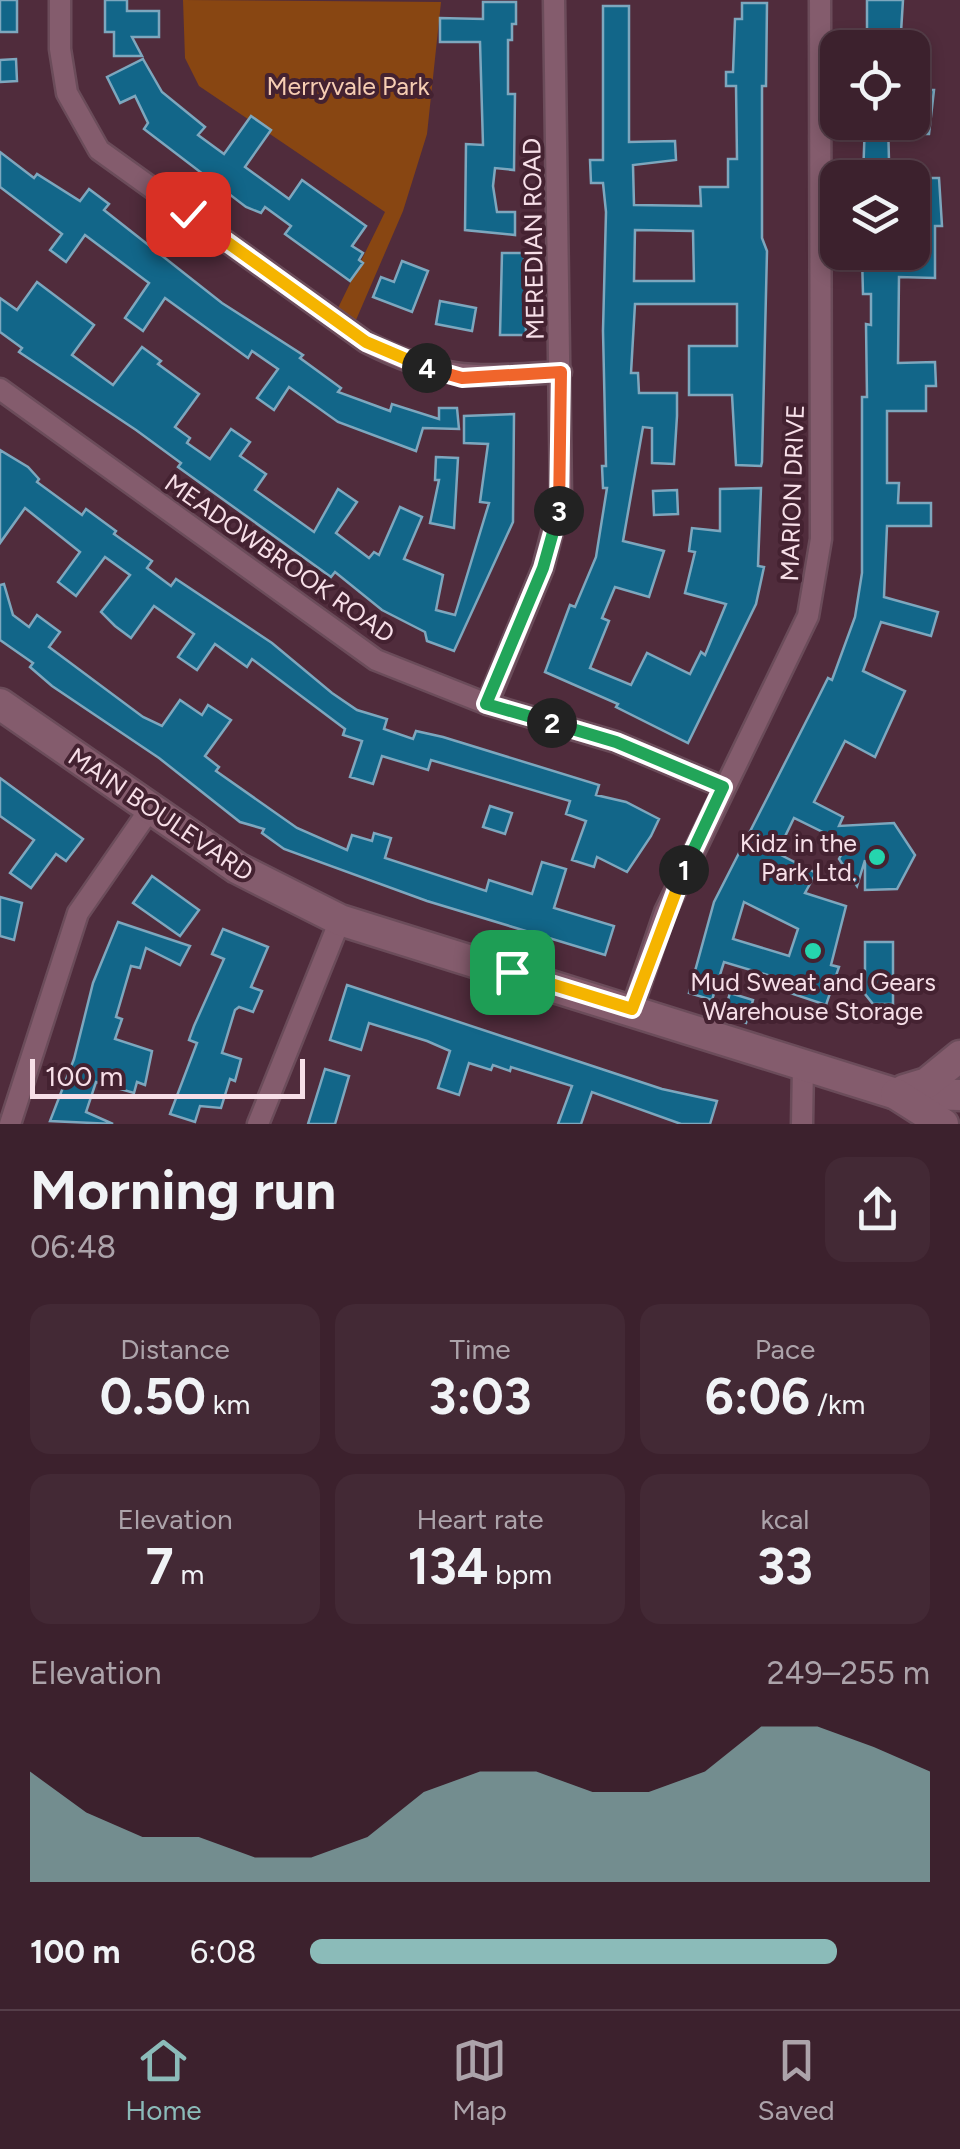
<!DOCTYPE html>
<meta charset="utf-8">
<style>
body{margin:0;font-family:Figtree,sans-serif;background:#432935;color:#f1f3f6;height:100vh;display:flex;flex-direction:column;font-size:38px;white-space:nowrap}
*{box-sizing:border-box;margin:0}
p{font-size:32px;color:#aca3aa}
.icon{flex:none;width:55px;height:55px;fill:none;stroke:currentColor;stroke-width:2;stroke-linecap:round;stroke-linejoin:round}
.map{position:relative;height:1124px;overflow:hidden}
.panel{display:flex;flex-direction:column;background:#3c212d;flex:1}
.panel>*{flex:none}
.fabs{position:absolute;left:820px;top:30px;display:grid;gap:20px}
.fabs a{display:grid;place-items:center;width:110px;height:110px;border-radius:20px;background:#3c212d;box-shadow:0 5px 15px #0003,0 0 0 2px #553e49;font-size:50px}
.scale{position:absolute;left:30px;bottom:25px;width:275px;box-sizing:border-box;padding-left:10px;border:5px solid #f7dfe8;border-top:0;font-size:28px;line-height:35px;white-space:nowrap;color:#f7dfe8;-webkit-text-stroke:8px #442231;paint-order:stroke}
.pin{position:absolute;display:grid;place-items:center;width:85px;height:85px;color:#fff;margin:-42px;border-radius:20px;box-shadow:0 5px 15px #0006}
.km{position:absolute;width:50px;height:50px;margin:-25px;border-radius:50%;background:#222;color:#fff;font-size:28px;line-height:50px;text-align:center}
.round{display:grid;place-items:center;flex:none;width:105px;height:105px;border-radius:20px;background:#432935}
.overview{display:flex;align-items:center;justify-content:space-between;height:170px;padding:0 30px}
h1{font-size:55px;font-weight:700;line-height:75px}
.stats{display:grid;grid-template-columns:repeat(3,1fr);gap:15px;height:170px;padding:10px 30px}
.stats div{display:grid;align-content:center;border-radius:20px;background:#432935;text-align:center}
.stats b{font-size:50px;font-weight:700}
.stats small{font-size:28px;font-weight:400}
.stats p{font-size:28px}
.chart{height:280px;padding:20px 30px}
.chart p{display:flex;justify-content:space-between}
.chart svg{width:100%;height:180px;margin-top:10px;fill:#8bbbb9;opacity:.7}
ul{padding:0 30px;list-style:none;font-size:32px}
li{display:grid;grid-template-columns:160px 120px 1fr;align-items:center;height:75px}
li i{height:25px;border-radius:12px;background:#8bbbb9}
.tabs{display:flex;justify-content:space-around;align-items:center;height:140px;border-top:2px solid #553e49;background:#3c212d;font-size:28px;color:#aca3aa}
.tabs a{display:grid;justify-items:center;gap:5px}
.tabs .on{color:#8bbbb9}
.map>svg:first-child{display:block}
</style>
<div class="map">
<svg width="960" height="1124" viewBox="0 0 960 1124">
<rect width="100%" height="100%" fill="#502c3c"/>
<path fill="#884612" d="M 183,0 L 441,2 L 427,134 L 403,211 L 356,320 L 338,308 L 385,212 L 199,86 L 185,58 Z"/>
<g fill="#126689" stroke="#7da7be" stroke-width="2.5" fill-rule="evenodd">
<rect x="0" y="0" width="17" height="32"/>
<path d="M 105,0 L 127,0 L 127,11 L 159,11 L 159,37 L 132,37 L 142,56 L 114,56 L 114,32 L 105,32 Z"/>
<path d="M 867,0 L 903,0 L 900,48 L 867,44 Z"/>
<path d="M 483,2 L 516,2 L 516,24 L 512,24 L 512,40 L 508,40 L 508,94 L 515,94 L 514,170 L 495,168 L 493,186 L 497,212 L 515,212 L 515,235 L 465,230 L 466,144 L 483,145 L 480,42 L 440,42 L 440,18 L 483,19 Z"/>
<path d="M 742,3 L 767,3 L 766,86 L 762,86 L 762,238 L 767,251 L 762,462 L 761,466 L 736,465 L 732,395 L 689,395 L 689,346 L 737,346 L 737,304 L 635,304 L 631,373 L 638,373 L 639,393 L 677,393 L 677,416 L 674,464 L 652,463 L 652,428 L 643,427 L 623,541 L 664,551 L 649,597 L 615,587 L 602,618 L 609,621 L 590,668 L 631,685 L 647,653 L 690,674 L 701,652 L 705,655 L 726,604 L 685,593 L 695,552 L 689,551 L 692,528 L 720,531 L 720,489 L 761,488 L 758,566 L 764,567 L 756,604 L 688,743 L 616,707 L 618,704 L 545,672 L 570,605 L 575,607 L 596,557 L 607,488 L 603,488 L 602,466 L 606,466 L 603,331 L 606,212 L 603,183 L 591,183 L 590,160 L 603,160 L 603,6 L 629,6 L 629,142 L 675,141 L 676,160 L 633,165 L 634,205 L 701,206 L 700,187 L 728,187 L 728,159 L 737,159 L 736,86 L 726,86 L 726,72 L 733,72 L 735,19 L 742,19 ZM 635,230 L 693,231 L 694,281 L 634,281 Z"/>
<path d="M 16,59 L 17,81 L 0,82 L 0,60 Z"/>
<path d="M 143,59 L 162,92 L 205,127 L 198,135 L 224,154 L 251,116 L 271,130 L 245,167 L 289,199 L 302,180 L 366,226 L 352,246 L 363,253 L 359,260 L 363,263 L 350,281 L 285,234 L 291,226 L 265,207 L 261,213 L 246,207 L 144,129 L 148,123 L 135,96 L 120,103 L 107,77 Z"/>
<path d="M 912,90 L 934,90 L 929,134 L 912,134 Z"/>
<path d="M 865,122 L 888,122 L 889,161 L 895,161 L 894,178 L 863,178 Z"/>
<path d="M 0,152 L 34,178 L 37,174 L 80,201 L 89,189 L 109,204 L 104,210 L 222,303 L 303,355 L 300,358 L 341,388 L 338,392 L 390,411 L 392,404 L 439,419 L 439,408 L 457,408 L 459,429 L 423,428 L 416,451 L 338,422 L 289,387 L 274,410 L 257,398 L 278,369 L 252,351 L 248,358 L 165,298 L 143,331 L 125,318 L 149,283 L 85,235 L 66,262 L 50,250 L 62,234 L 0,187 Z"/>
<path d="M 917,178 L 939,178 L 942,226 L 935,226 L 935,278 L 899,277 L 898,363 L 935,362 L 936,386 L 926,386 L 926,411 L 887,411 L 887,483 L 899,483 L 898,503 L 931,503 L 931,526 L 887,526 L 884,597 L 938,612 L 931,636 L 881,622 L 863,671 L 905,691 L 875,757 L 845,741 L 814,802 L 843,817 L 839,826 L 894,823 L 915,855 L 897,889 L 865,890 L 865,860 L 857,886 L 839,859 L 847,844 L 794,818 L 777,853 L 816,873 L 805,893 L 846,906 L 831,965 L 839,967 L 826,1005 L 778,989 L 781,979 L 724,962 L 712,1000 L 689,993 L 714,902 L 815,704 L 828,678 L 832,680 L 855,617 L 862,573 L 862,397 L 867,397 L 866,324 L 871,325 L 871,294 L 863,294 L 862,256 L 915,253 ZM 744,902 L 798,929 L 789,956 L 733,939 Z"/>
<path d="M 502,253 L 524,253 L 526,335 L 500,335 Z"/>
<path d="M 402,261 L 428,271 L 412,312 L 373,297 L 381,277 L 394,282 Z"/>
<path d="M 37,282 L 94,325 L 72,355 L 113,385 L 142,347 L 161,361 L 158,364 L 199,394 L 175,427 L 190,438 L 187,443 L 210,459 L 231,429 L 250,442 L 240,456 L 266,474 L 255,490 L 314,532 L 338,489 L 357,502 L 336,533 L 369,558 L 374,552 L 379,555 L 400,507 L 422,517 L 404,559 L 443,575 L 436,610 L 455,615 L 489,503 L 480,502 L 488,444 L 464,443 L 464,416 L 514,414 L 513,522 L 454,651 L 427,641 L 425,632 L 382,610 L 335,572 L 331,577 L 178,467 L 181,463 L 136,430 L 19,352 L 22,348 L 0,332 L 0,298 L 17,310 Z"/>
<path d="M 440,301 L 476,308 L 472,331 L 436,324 Z"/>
<path d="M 0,450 L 28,467 L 39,479 L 37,482 L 82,515 L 86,509 L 116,531 L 114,534 L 152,561 L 147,568 L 171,586 L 176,579 L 272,643 L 332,693 L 357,710 L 387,719 L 384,729 L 413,739 L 416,731 L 443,737 L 599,785 L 596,795 L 626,802 L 659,819 L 651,836 L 627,872 L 597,857 L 594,867 L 572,860 L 586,821 L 566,814 L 570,801 L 431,760 L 428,770 L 382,756 L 373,784 L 350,777 L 362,741 L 343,735 L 345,729 L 252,659 L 247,667 L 215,644 L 197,670 L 178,657 L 194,634 L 154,606 L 131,638 L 115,626 L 101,612 L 130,575 L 105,557 L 76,596 L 58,582 L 80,552 L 25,508 L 0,543 Z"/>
<path d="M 436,457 L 458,458 L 454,528 L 430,523 L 439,480 L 435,480 Z"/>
<path d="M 677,490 L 678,514 L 654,515 L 653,491 Z"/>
<path d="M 4,584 L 13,615 L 29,627 L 37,615 L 60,632 L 49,647 L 143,717 L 162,726 L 180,700 L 202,715 L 208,705 L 231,720 L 205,756 L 219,767 L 216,771 L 297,828 L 347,850 L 352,835 L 372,841 L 374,833 L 391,838 L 385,858 L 486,891 L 489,880 L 532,894 L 542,862 L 566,869 L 554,908 L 614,926 L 605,955 L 427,901 L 284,849 L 262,833 L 264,829 L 240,822 L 159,758 L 52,686 L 30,667 L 33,663 L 0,640 L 0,585 Z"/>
<path d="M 0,778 L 83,839 L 66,861 L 56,854 L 31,888 L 10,873 L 34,840 L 0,816 Z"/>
<path d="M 490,806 L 512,813 L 505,834 L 483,827 Z"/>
<path d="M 152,876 L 199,910 L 180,936 L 133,903 Z"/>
<path d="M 0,897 L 22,903 L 14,940 L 0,936 Z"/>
<path d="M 118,922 L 190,946 L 180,965 L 146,948 L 140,968 L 131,966 L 116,1017 L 122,1019 L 115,1039 L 152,1051 L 145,1085 L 137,1082 L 134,1093 L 96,1082 L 86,1112 L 113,1124 L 50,1121 L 74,1059 L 93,983 Z"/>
<path d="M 223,929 L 268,947 L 251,987 L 262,991 L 253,1012 L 239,1007 L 235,1010 L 222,1053 L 241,1059 L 235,1081 L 230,1079 L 221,1108 L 200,1106 L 195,1122 L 170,1114 L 197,1043 L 189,1040 L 194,1026 L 224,959 L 212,954 Z"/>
<path d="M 865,942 L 893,942 L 893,1004 L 873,1004 L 865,994 Z"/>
<path d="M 347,985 L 662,1089 L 717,1101 L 710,1124 L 681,1124 L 592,1092 L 581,1124 L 558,1124 L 572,1086 L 511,1067 L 510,1071 L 493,1065 L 491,1070 L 469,1063 L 459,1095 L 438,1088 L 450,1051 L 427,1041 L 369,1023 L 361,1050 L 330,1040 Z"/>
<path d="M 730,993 L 753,1000 L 746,1023 L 723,1016 Z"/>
<path d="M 325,1069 L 349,1076 L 335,1124 L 308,1124 Z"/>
</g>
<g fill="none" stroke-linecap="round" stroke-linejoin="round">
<defs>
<g id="street">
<path d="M 60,0 L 60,49 L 67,93 L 99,150 L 366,342 C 445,382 475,377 561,372"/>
<path d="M 0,389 L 376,660 L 487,704 L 616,742 L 723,787"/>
<path d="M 487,704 L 543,568 L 561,497 L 554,0"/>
<path d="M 632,1009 L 665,912 L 808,616 L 821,539 L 820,0"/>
<path d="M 10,1124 L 78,913 L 150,809"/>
<path d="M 258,1124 L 340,920"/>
<path d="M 802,1124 L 803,1066"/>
</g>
<g id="secondary">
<path d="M 0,704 L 237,868 L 340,920 L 893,1093 L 960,1095"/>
<path d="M 904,1090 L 927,1083 L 960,1056"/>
<path d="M 896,1094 L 943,1124"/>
</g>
</defs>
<use href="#street" stroke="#6b4c5a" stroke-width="25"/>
<use href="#secondary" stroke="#6b4c5a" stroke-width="35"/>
<use href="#street" stroke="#845c6d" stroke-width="20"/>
<use href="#secondary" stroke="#845c6d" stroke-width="30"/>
</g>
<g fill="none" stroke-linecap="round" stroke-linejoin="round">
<defs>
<path id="split-1" d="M 512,972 L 632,1009 L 684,870"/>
<path id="split-2" d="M 552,723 L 616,742 L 723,787 L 684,870"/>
<path id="split-3" d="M 552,723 L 486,704 L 543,568 L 559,511"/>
<path id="split-4" d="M 427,368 L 462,378 L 561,372 L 559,511"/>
<path id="split-5" d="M 188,214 L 366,342 L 427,368"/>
</defs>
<use href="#split-1" stroke="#fff" stroke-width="20"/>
<use href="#split-2" stroke="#fff" stroke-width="20"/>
<use href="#split-3" stroke="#fff" stroke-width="20"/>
<use href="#split-4" stroke="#fff" stroke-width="20"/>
<use href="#split-5" stroke="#fff" stroke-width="20"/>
<use href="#split-1" stroke="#f5b400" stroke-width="12"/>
<use href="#split-2" stroke="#22a559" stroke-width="12"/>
<use href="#split-3" stroke="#22a559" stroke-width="12"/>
<use href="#split-4" stroke="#f0652b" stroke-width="12"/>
<use href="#split-5" stroke="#f5b400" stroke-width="12"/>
</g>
<g fill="#25d5ae" stroke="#442231" stroke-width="4">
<circle cx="877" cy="857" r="10"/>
<circle cx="813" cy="951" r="10"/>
</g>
<g text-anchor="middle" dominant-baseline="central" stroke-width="8" stroke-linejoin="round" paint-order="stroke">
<g font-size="25" fill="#f6cdb3" stroke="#442231">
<text x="348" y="86">Merryvale Park</text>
</g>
<g font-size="25" fill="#f7dfe8" stroke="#442231">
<text transform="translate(533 239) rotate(-91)">MEREDIAN ROAD</text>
<text transform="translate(792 493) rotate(-88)">MARION DRIVE</text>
<text transform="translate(280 558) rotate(35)">MEADOWBROOK ROAD</text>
<text transform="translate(161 814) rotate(34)">MAIN BOULEVARD</text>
</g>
<g font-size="25" fill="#f7dfe8" stroke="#442231" text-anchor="end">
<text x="857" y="843">Kidz in the<tspan x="857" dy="29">Park Ltd.</tspan></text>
<text x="813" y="982" text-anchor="middle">Mud Sweat and Gears<tspan x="813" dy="29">Warehouse Storage</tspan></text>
</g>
</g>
</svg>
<div class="fabs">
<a><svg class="icon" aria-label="locate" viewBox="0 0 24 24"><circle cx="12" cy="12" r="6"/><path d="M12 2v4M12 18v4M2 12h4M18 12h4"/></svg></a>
<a><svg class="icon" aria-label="layers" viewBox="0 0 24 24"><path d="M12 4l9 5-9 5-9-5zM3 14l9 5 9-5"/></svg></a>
</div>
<div class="scale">100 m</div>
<div class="pin" style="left:512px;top:972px;background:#1e9e55"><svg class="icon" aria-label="arrive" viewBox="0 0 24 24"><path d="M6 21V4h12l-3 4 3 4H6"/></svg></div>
<div class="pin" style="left:188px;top:214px;background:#d93025"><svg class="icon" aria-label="check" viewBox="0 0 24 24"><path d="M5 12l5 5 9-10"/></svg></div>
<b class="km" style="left:684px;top:870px">1</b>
<b class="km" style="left:552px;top:723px">2</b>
<b class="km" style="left:559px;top:511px">3</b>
<b class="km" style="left:427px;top:368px">4</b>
</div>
<section class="panel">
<div class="overview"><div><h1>Morning run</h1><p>06:48</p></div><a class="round"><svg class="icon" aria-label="share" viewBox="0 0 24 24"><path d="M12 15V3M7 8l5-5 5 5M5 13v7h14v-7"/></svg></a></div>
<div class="stats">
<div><p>Distance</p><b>0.50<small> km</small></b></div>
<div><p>Time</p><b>3:03</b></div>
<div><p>Pace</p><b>6:06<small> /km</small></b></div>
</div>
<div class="stats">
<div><p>Elevation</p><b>7<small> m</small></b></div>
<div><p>Heart rate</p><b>134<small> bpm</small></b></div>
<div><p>kcal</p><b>33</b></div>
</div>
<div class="chart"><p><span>Elevation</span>249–255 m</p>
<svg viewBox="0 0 160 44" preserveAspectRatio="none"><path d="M0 44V17L10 27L20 33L30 33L40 38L50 38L60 33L70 22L80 17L90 17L100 22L110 22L120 17L130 6L140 6L150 11L160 17V44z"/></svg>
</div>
<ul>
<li><b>100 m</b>6:08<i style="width:85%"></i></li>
</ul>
</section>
<nav class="tabs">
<a class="on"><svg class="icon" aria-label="home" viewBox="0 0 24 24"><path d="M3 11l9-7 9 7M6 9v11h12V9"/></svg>Home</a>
<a><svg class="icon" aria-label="map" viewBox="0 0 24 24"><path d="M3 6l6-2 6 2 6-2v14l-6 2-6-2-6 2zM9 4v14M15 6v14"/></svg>Map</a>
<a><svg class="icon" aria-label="saved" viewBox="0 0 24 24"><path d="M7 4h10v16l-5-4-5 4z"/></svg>Saved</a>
</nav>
